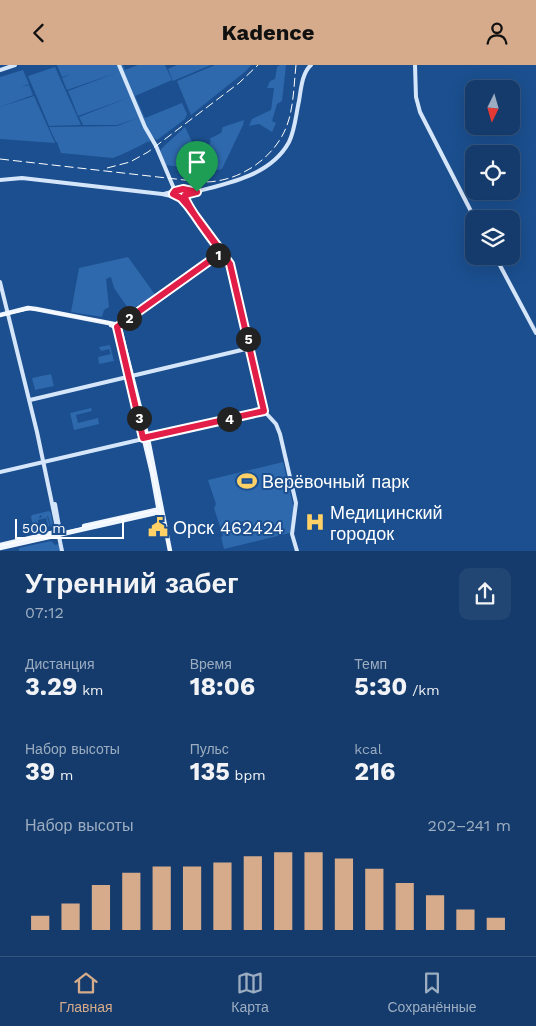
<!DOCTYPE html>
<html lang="ru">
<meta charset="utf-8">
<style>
body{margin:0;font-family:"Work Sans",sans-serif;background:#214673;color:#f1f3f6;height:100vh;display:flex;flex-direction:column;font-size:19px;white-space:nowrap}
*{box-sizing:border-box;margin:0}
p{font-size:16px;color:#9dadc1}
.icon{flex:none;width:28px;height:28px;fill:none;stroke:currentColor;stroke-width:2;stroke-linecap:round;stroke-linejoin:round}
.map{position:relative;height:486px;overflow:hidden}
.sheet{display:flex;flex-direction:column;background:#143b6b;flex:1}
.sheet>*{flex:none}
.needle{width:32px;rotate:185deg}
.buttons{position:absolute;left:465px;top:15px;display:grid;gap:10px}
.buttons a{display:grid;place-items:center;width:55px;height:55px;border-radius:10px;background:#143b6b;box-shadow:0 5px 20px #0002,0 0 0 1px #33557e;font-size:25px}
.scale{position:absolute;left:15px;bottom:12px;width:109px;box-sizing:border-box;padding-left:5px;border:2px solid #fff;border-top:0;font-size:14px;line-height:18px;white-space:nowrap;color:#fff;-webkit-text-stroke:4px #1b4f8f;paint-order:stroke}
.pin{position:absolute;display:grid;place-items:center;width:42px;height:42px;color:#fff;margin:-51px -21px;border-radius:50% 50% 50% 0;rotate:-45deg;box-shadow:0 0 5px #0007}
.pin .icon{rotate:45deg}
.km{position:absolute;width:25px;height:25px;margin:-12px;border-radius:50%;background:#222;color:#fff;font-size:14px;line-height:25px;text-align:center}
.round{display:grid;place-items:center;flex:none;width:52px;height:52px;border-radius:10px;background:#214673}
.summary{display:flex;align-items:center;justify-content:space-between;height:85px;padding:0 25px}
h1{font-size:28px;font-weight:700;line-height:38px}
.figures{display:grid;grid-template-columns:repeat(3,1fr);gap:8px;height:85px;padding:5px 25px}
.figures div{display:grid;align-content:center}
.figures b{font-size:25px;font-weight:700}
.figures small{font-size:14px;font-weight:400}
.figures p{font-size:14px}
.chart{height:140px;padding:10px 25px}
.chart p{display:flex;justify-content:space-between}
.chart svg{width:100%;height:90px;margin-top:5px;stroke:#d6ab8b;stroke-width:6}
header{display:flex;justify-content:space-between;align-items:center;height:65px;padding:0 25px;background:#d6ab8b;color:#111;font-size:22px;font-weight:700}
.menu{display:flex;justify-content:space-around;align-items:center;height:70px;border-top:1px solid #33557e;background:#143b6b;font-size:14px;color:#9dadc1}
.menu a{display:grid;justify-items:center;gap:2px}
.menu .active{color:#d6ab8b}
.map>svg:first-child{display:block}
</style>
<header><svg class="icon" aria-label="back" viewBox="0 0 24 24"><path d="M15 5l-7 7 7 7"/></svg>Kadence<svg class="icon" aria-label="person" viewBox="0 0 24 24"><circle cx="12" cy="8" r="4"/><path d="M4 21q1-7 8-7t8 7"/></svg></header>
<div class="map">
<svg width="536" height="486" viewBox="0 0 536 486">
<rect width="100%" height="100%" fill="#1b4f8f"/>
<g fill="#2e69ad">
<path d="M 57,0 L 118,0 L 150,75 L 149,78 L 148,76 C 145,79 117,92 113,93 L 61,88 L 57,77 L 120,77 L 145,69 L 120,77 L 56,77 L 49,62 L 117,61 L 138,53 L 117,60 L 83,60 L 79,52 L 130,32 L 78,51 L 73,38 L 124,19 L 73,38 L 68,26 L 119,7 L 67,25 L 62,13 L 71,9 L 62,12 Z"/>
<path d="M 120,0 L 123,0 L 125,5 L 138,0 L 165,0 L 172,15 L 135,31 L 145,53 L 182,38 L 187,49 L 185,54 L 157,75 L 151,71 Z"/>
<path d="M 177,0 L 211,0 L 173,16 L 168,4 Z"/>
<path d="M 215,0 L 251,0 L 246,6 L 191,50 L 177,16 Z"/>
<path d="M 280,0 L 286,0 L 282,36 L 277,39 L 272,56 L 276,58 L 272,67 L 259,59 L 249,61 L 252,54 L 271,45 L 274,23 L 267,23 L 270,16 L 275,14 L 277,2 Z"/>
<path d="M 55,2 L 81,60 L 49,61 L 28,11 Z"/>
<path d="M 23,5 L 29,19 L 21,22 L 29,20 L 33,30 L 0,42 L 0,12 Z"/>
<path d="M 34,31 L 55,78 L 0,74 L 0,42 Z"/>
<path d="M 244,55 L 243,60 L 222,104 L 212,106 L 205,83 L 208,84 L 211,75 L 209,74 L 221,68 L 223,62 Z"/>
<path d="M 185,62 L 194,81 L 201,79 L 210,106 L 166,100 L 160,86 L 162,83 Z"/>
<path d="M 128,192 L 156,231 L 140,242 L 138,240 L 130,246 L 114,223 L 111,212 L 106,214 L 109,242 L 104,245 L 102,252 L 71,247 L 79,203 Z"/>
<path d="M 110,280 L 114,296 L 99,299 L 98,292 L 111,289 L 109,284 L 101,286 L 99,282 Z"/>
<path d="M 51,309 L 54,321 L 35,325 L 32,313 Z"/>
<path d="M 91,343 L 92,346 L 76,350 L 78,358 L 98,353 L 99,359 L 74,365 L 70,348 Z"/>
<path d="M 283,397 L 294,444 L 290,468 L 224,484 L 221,472 L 223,471 L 214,443 L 216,439 L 208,415 Z"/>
<path d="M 49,446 L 51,448 L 54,464 L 51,462 L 48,451 L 42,452 L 41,450 L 38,453 L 47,451 L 50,462 L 48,461 L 46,453 L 38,455 L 38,464 L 35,453 L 37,465 L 35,468 L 31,452 L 32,450 Z"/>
<path d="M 51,476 L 55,480 L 59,479 L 61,486 L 19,486 L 19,483 Z"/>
</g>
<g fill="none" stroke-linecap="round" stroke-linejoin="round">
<g stroke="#d6e6fa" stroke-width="4">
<path d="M 119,0 L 145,62 L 156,81 L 175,126 L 164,129"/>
<path d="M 415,0 L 416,32 L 420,47 L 475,154"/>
<path d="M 0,5 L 15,0"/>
<path d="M 0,115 L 22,113 L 162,129 L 180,133 L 188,141 L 230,199 L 264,346 L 276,359 L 280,369 L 296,438 L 292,469 L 297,486"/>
<path d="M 182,124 L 186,127 L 184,131 L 176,132 L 174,130 L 175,126 Z"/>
<path d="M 185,136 L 185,130 C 220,119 269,114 289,77 C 295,65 296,49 299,36 C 301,24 302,8 311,0"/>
<path d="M 495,191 L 536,268"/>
<path d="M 0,217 L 37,367 L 62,486"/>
<path d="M 118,261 L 222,187"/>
<path d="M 30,335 L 250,283"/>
<path d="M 0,407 L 264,346"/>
<path d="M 55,439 L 60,467"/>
</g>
<g stroke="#f0f6ff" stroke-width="4.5">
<path d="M 0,250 L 28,243 L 36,244 L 119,260 L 148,374 L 170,486"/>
<path d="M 111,260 L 117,262 L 118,265 L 152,408 L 162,463"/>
<path d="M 84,461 L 160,444"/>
<path d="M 0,480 L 60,466"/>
<path d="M 0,483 L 160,447"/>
</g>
<g stroke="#fff" stroke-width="1">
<path d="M 0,251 L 32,244 L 113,258 L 118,262 L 146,376 L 169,486"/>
<path d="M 0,481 L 154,446 L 158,447 L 161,450"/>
</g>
<g stroke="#fff" stroke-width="1" stroke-dasharray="9 4" stroke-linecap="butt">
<path d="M 0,94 L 202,117 C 240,118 279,91 289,54 C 294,36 294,18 296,0"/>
<path d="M 107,103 L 130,97 L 148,87 L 239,18 L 258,0"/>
</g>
</g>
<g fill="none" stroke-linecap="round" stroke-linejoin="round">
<defs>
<path id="route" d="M 197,127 L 183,124 L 175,126 L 173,129 L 181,133 L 188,141 L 222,187 L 117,262 L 143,373 L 264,346 L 230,199 C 222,187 184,140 185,130 L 197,127"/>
</defs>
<use href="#route" stroke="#fff" stroke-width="10"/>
<use href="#route" stroke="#e11d48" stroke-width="6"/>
</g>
<defs>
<symbol id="stadium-bare" viewBox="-9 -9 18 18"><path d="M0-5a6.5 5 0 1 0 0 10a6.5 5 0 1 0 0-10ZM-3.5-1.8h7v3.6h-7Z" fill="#ffd166" stroke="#1b4f8f" stroke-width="2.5" paint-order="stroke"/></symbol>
<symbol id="hospital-bare" viewBox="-9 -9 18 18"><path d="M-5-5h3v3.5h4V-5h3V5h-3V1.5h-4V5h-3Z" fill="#ffd166" stroke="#1b4f8f" stroke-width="2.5" paint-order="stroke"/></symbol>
<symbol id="civic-bare" viewBox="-9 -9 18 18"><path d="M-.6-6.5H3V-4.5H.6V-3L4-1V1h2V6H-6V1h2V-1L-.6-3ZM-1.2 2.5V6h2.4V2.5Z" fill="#ffd166" stroke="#1b4f8f" stroke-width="2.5" paint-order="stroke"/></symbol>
</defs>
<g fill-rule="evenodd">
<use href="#stadium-bare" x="233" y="402" width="28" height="28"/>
<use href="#hospital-bare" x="301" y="443" width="28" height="28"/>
<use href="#civic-bare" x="144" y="448" width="28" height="28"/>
</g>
<g text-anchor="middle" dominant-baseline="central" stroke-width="4" stroke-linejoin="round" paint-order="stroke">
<g font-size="18" fill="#fff" stroke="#1b4f8f" text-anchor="start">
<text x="262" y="416">Верёвочный парк</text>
<text x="330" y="447">Медицинский<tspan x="330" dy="21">городок</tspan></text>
<text x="173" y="462">Орск 462424</text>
</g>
</g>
</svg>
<div class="buttons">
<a><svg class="needle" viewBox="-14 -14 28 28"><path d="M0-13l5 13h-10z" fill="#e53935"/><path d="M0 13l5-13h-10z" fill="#9dadc1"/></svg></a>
<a><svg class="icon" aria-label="locate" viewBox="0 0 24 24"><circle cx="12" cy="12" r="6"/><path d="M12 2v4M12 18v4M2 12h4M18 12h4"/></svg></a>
<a><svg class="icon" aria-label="layers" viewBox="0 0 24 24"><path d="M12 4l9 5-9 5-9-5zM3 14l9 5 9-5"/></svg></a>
</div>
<div class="scale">500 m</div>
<div class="pin" style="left:197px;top:127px;background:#1e9e55"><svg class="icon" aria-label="arrive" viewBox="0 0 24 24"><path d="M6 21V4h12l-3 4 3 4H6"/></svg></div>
<b class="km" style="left:218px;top:190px">1</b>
<b class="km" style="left:129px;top:253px">2</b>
<b class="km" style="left:139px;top:353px">3</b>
<b class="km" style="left:229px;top:354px">4</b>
<b class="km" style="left:248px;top:274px">5</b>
</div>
<section class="sheet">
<div class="summary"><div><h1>Утренний забег</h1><p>07:12</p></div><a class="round"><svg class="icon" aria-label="share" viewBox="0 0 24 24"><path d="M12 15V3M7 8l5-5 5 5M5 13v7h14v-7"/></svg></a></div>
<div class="figures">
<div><p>Дистанция</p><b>3.29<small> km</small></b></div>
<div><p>Время</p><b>18:06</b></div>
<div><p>Темп</p><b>5:30<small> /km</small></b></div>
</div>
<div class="figures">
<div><p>Набор высоты</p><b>39<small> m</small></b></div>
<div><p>Пульс</p><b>135<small> bpm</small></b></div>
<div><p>kcal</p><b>216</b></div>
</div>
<div class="chart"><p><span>Набор высоты</span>202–241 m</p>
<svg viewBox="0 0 160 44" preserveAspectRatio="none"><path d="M5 44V37M15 44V31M25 44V22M35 44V16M45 44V13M55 44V13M65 44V11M75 44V8M85 44V6M95 44V6M105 44V9M115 44V14M125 44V21M135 44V27M145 44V34M155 44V38"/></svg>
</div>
</section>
<nav class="menu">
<a class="active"><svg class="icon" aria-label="home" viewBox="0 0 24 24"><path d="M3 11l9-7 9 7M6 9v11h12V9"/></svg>Главная</a>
<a><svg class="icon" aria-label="map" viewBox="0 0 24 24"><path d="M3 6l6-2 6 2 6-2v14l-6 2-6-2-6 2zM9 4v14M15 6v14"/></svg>Карта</a>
<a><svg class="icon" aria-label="saved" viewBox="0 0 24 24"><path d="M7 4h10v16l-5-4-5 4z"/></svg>Сохранённые</a>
</nav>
